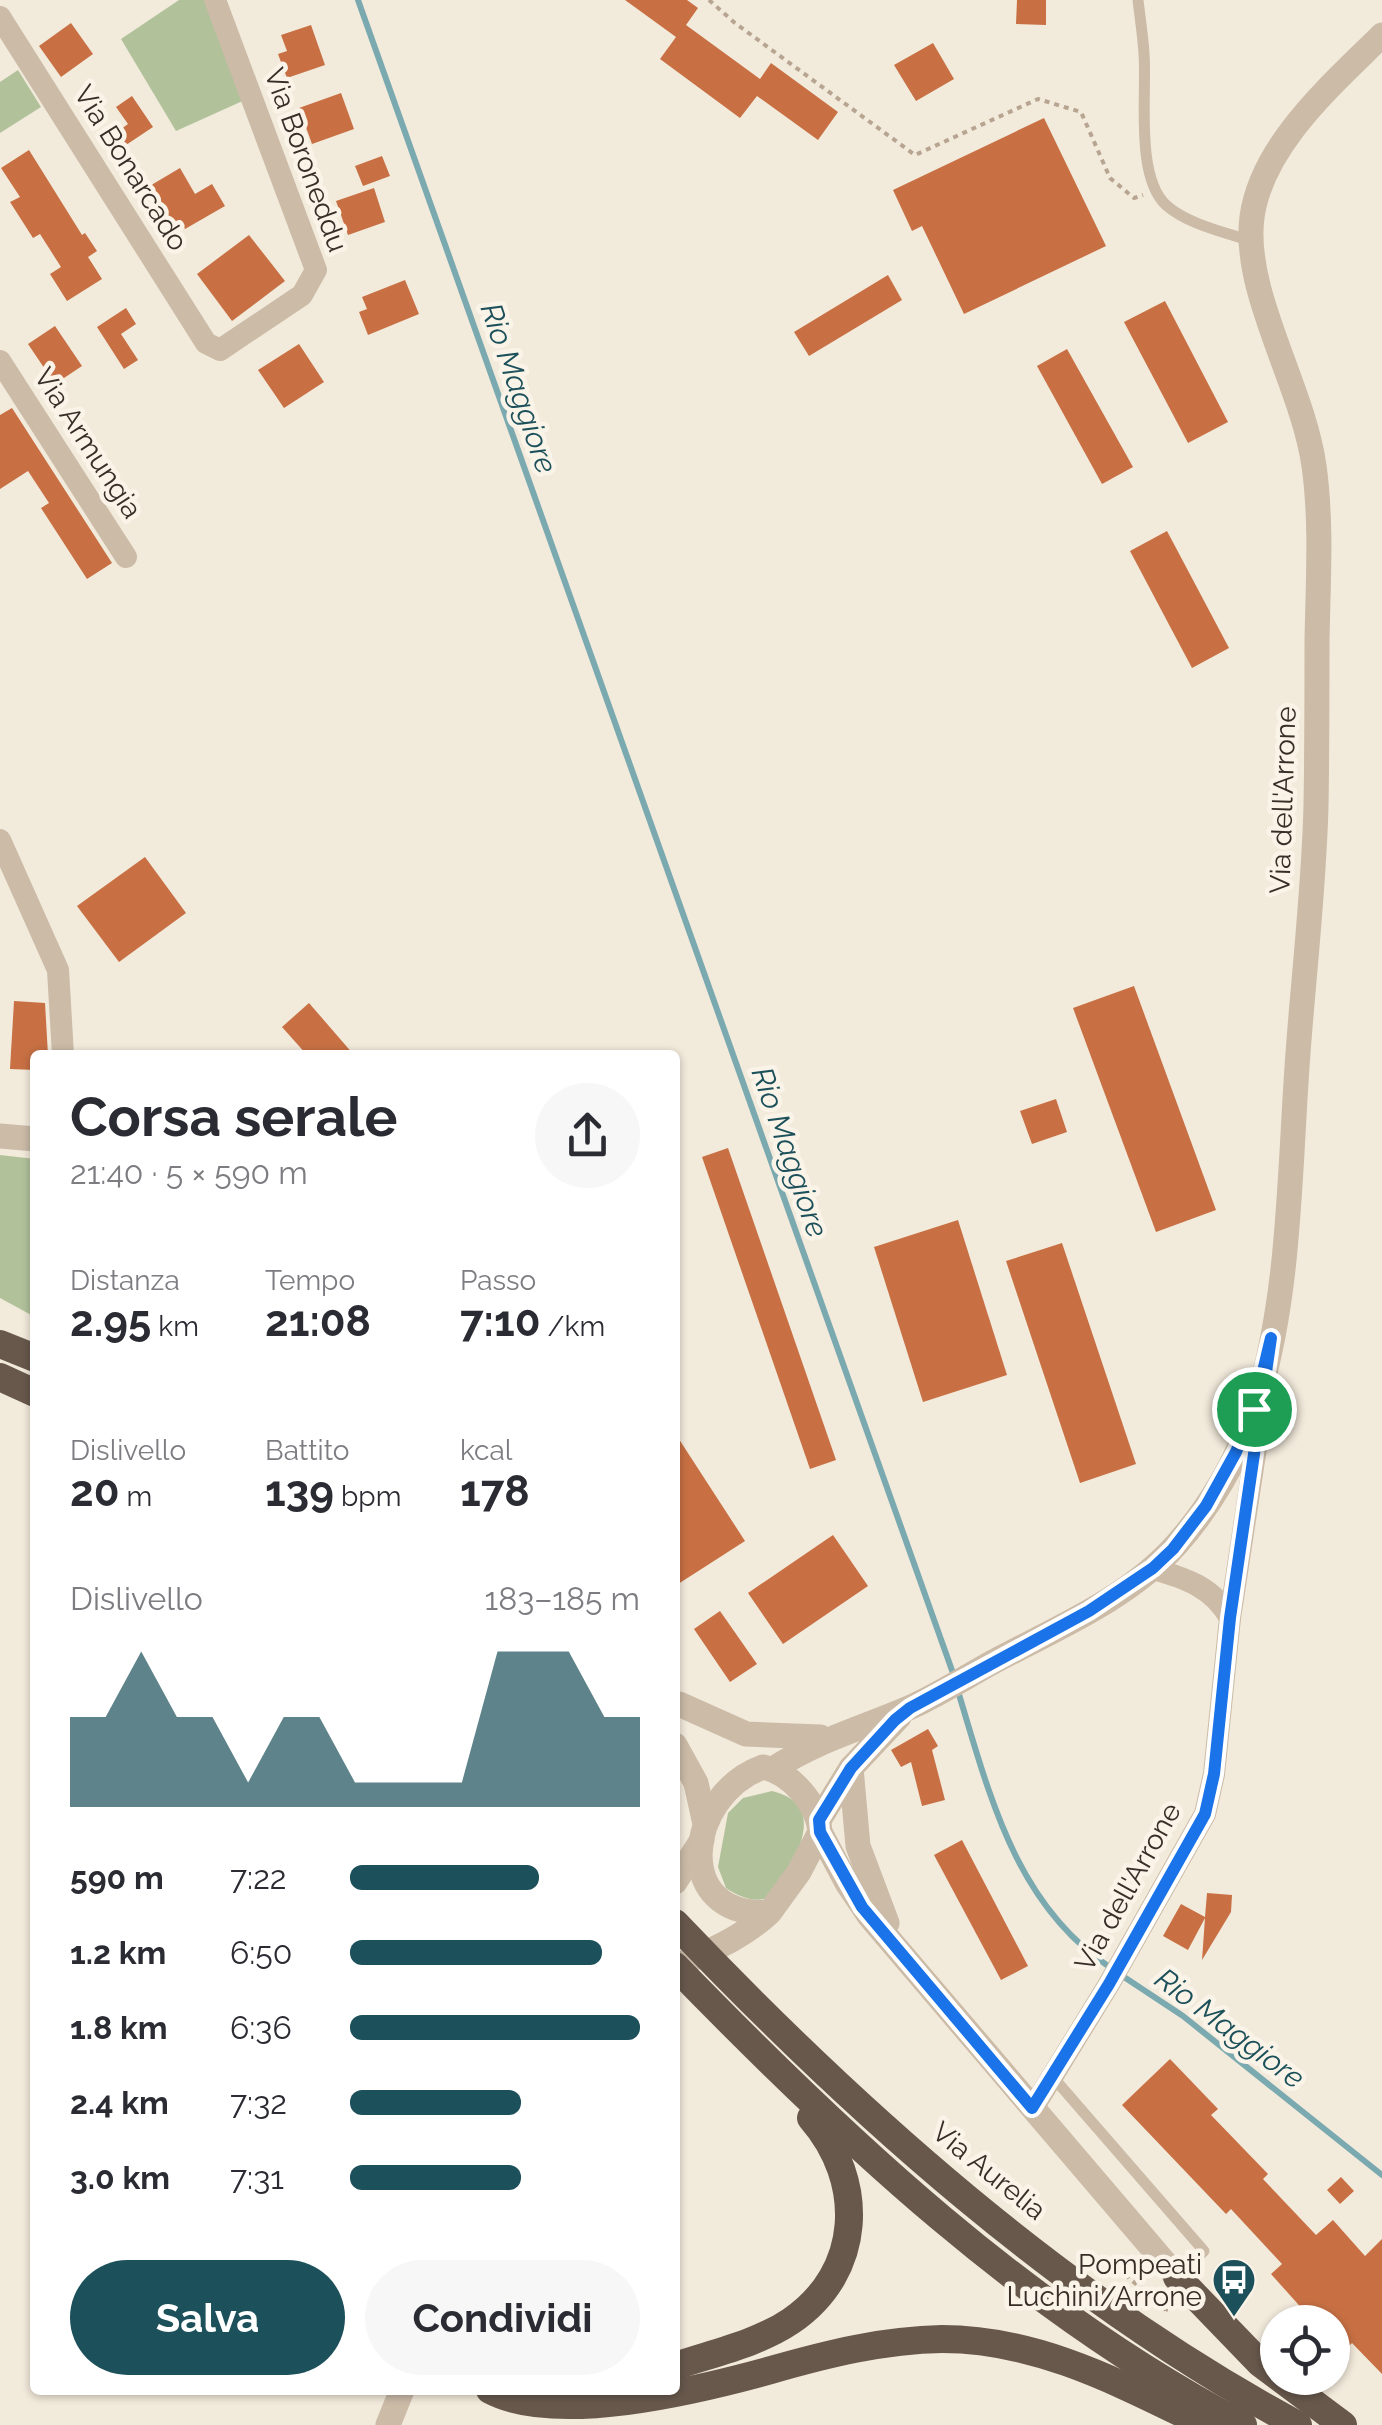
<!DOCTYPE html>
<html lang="it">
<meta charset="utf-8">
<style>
body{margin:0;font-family:Raleway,sans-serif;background:#f7f7f7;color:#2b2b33;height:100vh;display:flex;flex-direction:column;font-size:38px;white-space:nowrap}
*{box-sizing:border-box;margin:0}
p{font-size:32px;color:#7c7c81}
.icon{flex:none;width:55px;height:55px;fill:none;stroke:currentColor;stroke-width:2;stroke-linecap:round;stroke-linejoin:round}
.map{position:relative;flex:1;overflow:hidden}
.details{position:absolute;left:30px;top:1050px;width:650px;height:1345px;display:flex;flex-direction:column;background:#fff;border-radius:10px;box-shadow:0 2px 8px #0004}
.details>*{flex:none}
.buttons{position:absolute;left:1260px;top:2305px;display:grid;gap:20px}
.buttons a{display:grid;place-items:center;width:90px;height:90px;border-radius:50%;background:#fff;box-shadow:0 2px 8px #0004;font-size:50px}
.pin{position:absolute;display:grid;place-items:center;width:85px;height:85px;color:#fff;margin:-42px;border:5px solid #fff;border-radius:50%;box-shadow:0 2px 10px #0007}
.round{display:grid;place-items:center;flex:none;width:105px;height:105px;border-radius:52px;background:#f7f7f7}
.head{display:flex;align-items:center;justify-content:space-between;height:170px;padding:0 40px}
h1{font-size:55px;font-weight:700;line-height:75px}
.stats{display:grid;grid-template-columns:repeat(3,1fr);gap:15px;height:170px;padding:10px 40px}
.stats div{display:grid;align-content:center}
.stats b{font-size:42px;font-weight:700}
.stats small{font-size:28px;font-weight:400}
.stats p{font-size:28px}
.chart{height:280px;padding:20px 40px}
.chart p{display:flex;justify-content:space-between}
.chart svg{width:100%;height:180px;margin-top:10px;fill:#1c505a;opacity:.7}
.button{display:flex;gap:20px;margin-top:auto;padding:20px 40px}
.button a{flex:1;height:115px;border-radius:60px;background:#1c505a;color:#fff;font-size:40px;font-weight:700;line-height:115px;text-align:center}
.button a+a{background:#f7f7f7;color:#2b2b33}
ul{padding:0 40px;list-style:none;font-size:32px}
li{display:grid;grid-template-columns:160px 120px 1fr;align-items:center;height:75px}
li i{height:25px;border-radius:12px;background:#1c505a}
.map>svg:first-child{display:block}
</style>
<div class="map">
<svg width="1382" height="2425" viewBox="0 0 1382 2425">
<rect width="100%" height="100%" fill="#f2eadb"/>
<g fill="#b1c29b">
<path d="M 179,0 L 206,0 L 247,99 L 176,131 L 121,39 Z"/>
<path d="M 18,70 L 41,107 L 0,133 L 0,82 Z"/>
<path d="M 0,1155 L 35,1159 L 35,1317 L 0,1298 Z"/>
<path d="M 772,1791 C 816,1802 806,1833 792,1865 C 786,1876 782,1890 770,1897 C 756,1904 737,1896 726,1888 L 718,1867 L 728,1813 L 743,1798 Z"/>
</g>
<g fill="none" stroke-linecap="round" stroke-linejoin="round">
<g stroke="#7aa9b0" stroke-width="6">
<path d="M 358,0 L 954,1676"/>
<path d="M 957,1688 C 989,1792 1014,1904 1111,1968"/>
<path d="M 1121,1975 L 1183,2016 L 1382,2175"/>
</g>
</g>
<g fill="#c87044">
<path d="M 625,0 L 687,0 L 698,8 L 686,25 L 760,79 L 771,63 L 838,112 L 818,140 L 757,96 L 740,118 L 660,59 L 676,37 Z"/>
<path d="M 1017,0 L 1046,0 L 1046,25 L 1016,24 Z"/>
<path d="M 71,23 L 93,54 L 61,77 L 39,46 Z"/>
<path d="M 311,25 L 325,65 L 287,78 L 278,54 L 287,51 L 281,35 Z"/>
<path d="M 933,43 L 954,79 L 916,101 L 894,65 Z"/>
<path d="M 341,93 L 354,129 L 312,144 L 299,108 Z"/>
<path d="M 132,96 L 153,127 L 126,145 L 117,132 L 128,124 L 116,107 Z"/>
<path d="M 1044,118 L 1106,246 L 964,314 L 922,226 L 912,231 L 893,190 Z"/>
<path d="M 29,150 L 82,235 L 85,233 L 97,251 L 88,257 L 102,279 L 67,301 L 50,274 L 61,267 L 40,234 L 33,238 L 10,202 L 20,197 L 1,168 Z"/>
<path d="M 382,156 L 390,176 L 363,186 L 355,166 Z"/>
<path d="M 180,168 L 195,194 L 212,184 L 225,206 L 185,229 L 180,220 L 170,225 L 148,187 Z"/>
<path d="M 374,188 L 385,222 L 348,235 L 336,201 Z"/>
<path d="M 249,235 L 285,281 L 232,321 L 197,274 Z"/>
<path d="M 888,275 L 902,300 L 809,356 L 794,332 Z"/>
<path d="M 405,280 L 419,314 L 368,335 L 359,312 L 367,309 L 362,297 Z"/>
<path d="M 1165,301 L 1228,422 L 1188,443 L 1124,322 Z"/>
<path d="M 126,308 L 136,324 L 121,334 L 138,360 L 124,369 L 97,327 Z"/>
<path d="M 55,326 L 82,366 L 55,384 L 28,344 Z"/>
<path d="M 299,344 L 324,382 L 284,408 L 258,370 Z"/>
<path d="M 1067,349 L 1133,467 L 1102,484 L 1037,366 Z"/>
<path d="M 12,408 L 112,563 L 87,579 L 41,508 L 49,503 L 28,471 L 0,489 L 0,415 Z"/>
<path d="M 1167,531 L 1229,648 L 1192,668 L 1130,551 Z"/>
<path d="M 145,857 L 186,913 L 119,962 L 77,906 Z"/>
<path d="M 1134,986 L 1216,1210 L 1156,1232 L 1073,1008 Z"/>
<path d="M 14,1001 L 45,1003 L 48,1055 L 35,1055 L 35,1070 L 10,1069 Z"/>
<path d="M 309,1003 L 354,1055 L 307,1055 L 282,1027 Z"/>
<path d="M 1056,1099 L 1067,1132 L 1032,1144 L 1020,1111 Z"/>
<path d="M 728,1148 L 836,1460 L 810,1469 L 702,1157 Z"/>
<path d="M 958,1220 L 1007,1375 L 923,1402 L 874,1247 Z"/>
<path d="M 1062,1243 L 1136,1464 L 1080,1483 L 1006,1261 Z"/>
<path d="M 675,1433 L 745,1541 L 675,1586 Z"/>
<path d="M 833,1535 L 868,1586 L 783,1644 L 748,1593 Z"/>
<path d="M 720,1611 L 757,1664 L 730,1682 L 694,1629 Z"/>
<path d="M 928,1729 L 938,1746 L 932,1750 L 945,1800 L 922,1806 L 911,1762 L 901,1767 L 891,1750 Z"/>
<path d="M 962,1840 L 1028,1966 L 1001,1980 L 934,1855 Z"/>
<path d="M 1207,1893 L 1232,1895 L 1231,1912 L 1202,1960 L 1205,1918 L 1188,1950 L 1163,1936 L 1181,1904 L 1205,1917 Z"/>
<path d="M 1170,2059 L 1218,2109 L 1211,2115 L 1268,2174 L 1263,2179 L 1316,2235 L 1333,2220 L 1365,2256 L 1382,2239 L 1382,2374 L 1352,2343 L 1332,2363 L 1332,2322 L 1314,2322 L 1271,2274 L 1282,2264 L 1231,2209 L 1226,2214 L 1122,2105 Z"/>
<path d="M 1341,2177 L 1354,2191 L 1340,2204 L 1327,2190 Z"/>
</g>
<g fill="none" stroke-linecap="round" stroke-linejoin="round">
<g stroke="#b7a591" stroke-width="4" stroke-dasharray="5 5" stroke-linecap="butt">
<path d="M 709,0 L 735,23 L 915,155 L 1038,99 L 1081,112 L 1110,178 L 1134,198 L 1143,195"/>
<path d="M 1136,2266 L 1128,2277 L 1166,2310 L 1163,2315"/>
</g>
<g stroke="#cbbba7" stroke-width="11">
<path d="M 1138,0 C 1140,18 1143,36 1144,54 C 1147,94 1135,176 1166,205 C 1187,224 1224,232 1251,241"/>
<path d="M 1052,2076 L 1204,2251 L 1179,2275"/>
</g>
<g stroke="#cbbba7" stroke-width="22">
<path d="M 0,17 L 206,343 L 220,350 L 302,295 L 316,270 L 215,0"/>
<path d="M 0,361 L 126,557"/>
<path d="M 0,840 L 58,970 L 63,1055"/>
<path d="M 1153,1569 C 1185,1578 1213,1587 1230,1618"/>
<path d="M 1033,2108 L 1109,1984 L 1205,1814 L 1214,1774 L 1230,1618 L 1262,1408"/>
</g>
<g stroke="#cbbba7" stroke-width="25">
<path d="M 0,1136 L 35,1139"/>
<path d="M 679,1704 L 746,1734 L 820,1737"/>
<path d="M 675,1745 L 696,1783 L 705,1824"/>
<path d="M 851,1768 L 858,1846 L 887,1923"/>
<path d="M 773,1769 C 814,1742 859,1729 904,1710 C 936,1697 965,1677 995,1661 C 1057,1628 1129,1598 1176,1545 C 1210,1507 1238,1459 1254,1411 C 1291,1298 1289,1172 1298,1053 C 1304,971 1314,888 1316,806 C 1317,751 1317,696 1317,641 C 1318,583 1322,523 1314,466 C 1303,386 1242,292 1252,217 C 1262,144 1333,84 1382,35"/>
<path d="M 819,1820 L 851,1768 L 899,1717"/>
<path d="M 820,1832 L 847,1883 L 870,1917 L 1177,2277"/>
<path d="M 675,1882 L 702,1840"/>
<path d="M 675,1967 C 709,1951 741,1939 769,1913 L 770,1912 L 799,1872 L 820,1832 C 818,1804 791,1773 763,1767 C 684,1796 672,1920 770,1912"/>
<path d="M 388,2425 L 402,2390"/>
</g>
<g stroke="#68584c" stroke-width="28">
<path d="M 0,1344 L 35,1358"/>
<path d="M 0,1377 L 35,1393"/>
<path d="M 675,1923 C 857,2114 1065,2300 1298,2425"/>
<path d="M 675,1966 C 845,2141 1026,2311 1243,2425"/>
<path d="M 1177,2277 L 1260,2363 L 1343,2425"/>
<path d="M 675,2366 C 713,2353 757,2344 791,2321 C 863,2272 866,2181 811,2118"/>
<path d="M 490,2390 C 555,2425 695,2391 771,2370 C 827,2354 883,2340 942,2339 C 1039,2339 1121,2384 1206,2425"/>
</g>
</g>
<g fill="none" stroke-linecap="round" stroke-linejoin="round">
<defs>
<path id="route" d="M 1271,1338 L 1230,1618 L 1214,1774 L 1205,1814 L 1109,1984 L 1032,2108 L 862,1907 L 820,1832 L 819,1820 L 851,1768 L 895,1720 L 910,1708 L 1089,1611 L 1153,1568 L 1173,1549 L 1206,1506 L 1236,1452 L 1254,1409 Z"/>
</defs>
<use href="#route" stroke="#fff" stroke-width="20"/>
<use href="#route" stroke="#1a73e8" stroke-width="12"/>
</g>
<defs>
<symbol id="bus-pin" viewBox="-11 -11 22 30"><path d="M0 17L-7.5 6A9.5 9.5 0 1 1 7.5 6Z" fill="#1c505a" stroke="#faf3e8"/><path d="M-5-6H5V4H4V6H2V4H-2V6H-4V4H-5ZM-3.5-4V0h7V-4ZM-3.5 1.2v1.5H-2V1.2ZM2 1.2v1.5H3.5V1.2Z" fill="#fff"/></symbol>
</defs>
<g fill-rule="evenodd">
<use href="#bus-pin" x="1209" y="2255" width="50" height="68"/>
</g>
<g text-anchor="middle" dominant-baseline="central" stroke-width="9" stroke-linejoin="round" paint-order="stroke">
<g font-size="28" fill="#372e28" stroke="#faf3e8">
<text transform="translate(306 160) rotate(70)">Via Boroneddu</text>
<text transform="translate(131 168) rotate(58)">Via Bonarcado</text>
<text transform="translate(88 443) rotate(57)">Via Armungia</text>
<text transform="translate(1283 800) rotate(-88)">Via dell'Arrone</text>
<text transform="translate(1128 1887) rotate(-61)">Via dell'Arrone</text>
<text transform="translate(989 2171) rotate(39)">Via Aurelia</text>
</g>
<g font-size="28" fill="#372e28" stroke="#faf3e8" text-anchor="end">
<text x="1202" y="2264">Pompeati<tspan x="1202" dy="32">Luchini/Arrone</tspan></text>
</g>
<g font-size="30" font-style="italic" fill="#1c505a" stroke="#faf3e8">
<text transform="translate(519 388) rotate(71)">Rio Maggiore</text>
<text transform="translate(790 1152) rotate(71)">Rio Maggiore</text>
<text transform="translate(1230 2028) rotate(37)">Rio Maggiore</text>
</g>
</g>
</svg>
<div class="buttons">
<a><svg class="icon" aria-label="locate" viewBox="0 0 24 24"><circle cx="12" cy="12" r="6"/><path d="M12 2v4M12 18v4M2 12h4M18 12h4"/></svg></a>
</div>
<div class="pin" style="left:1254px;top:1409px;background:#1e9e55"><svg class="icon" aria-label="arrive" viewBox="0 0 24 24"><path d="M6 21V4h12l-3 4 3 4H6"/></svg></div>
<section class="details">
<div class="head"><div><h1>Corsa serale</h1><p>21:40 · 5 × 590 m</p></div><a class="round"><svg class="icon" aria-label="share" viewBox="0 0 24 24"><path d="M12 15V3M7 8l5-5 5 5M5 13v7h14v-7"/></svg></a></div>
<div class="stats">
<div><p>Distanza</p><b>2.95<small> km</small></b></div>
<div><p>Tempo</p><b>21:08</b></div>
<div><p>Passo</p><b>7:10<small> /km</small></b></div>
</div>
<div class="stats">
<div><p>Dislivello</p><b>20<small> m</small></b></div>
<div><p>Battito</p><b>139<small> bpm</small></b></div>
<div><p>kcal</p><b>178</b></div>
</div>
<div class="chart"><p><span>Dislivello</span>183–185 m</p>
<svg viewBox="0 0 160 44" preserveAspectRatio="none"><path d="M0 44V22L10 22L20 6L30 22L40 22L50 38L60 22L70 22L80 38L90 38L100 38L110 38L120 6L130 6L140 6L150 22L160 22V44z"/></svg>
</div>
<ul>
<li><b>590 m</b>7:22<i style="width:65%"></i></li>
<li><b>1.2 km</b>6:50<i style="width:87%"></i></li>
<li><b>1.8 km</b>6:36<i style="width:100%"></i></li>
<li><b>2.4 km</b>7:32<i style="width:59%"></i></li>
<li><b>3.0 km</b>7:31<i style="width:59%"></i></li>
</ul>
<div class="button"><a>Salva</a><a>Condividi</a></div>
</section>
</div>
